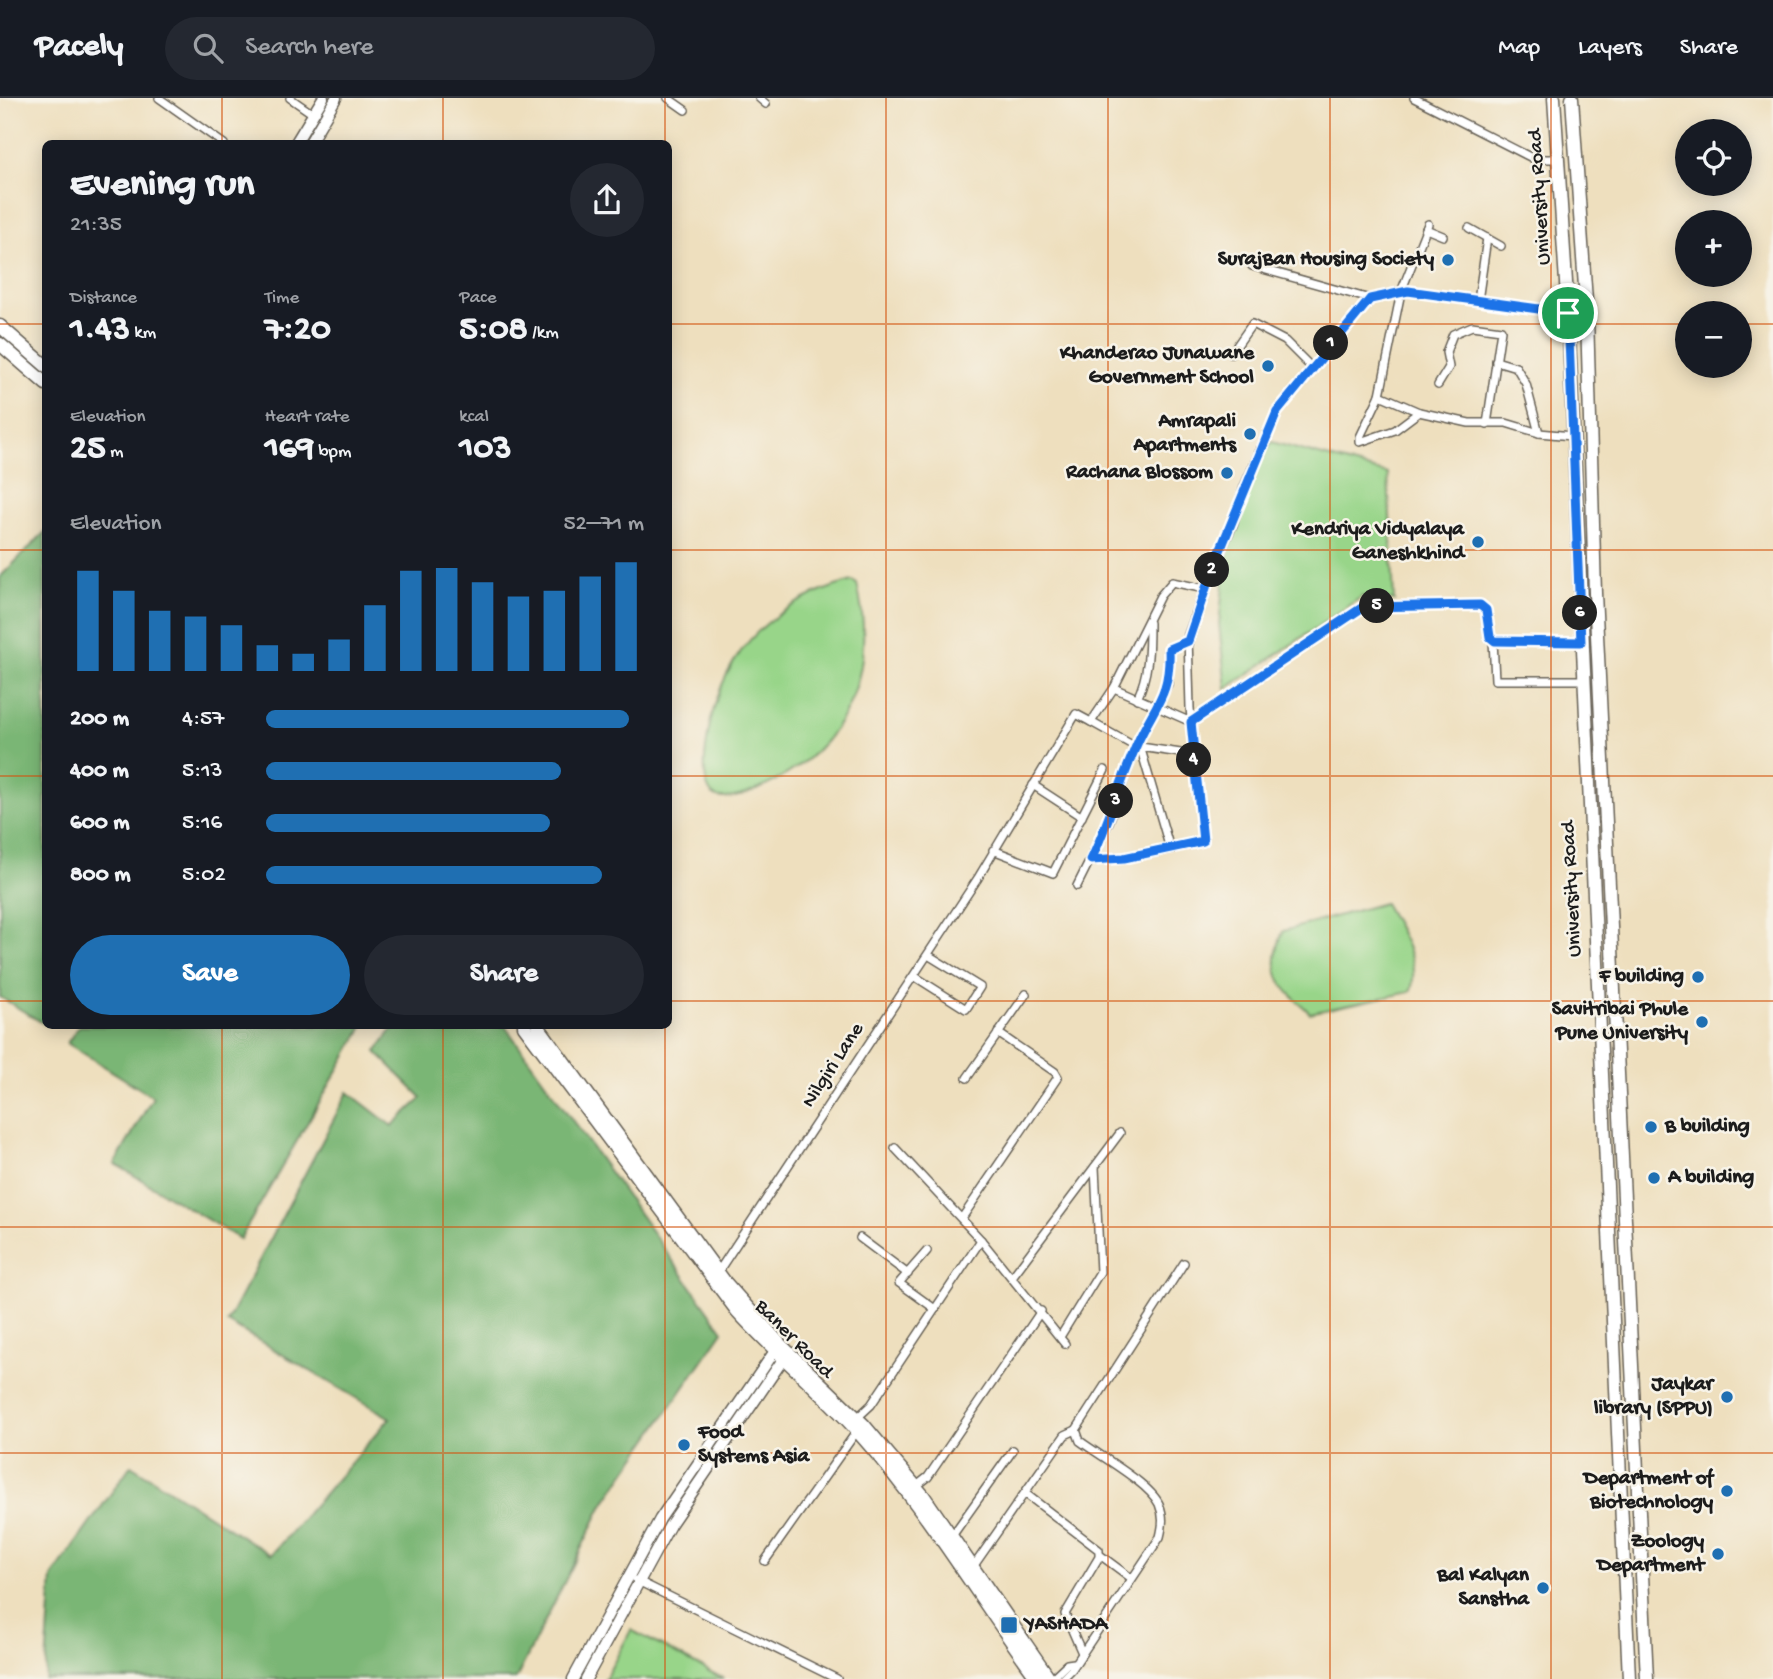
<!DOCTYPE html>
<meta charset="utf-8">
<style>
body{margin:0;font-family:"Gochi Hand",sans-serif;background:#242831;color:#f1f3f6;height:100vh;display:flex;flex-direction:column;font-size:26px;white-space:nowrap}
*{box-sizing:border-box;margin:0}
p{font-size:23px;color:#9ea1a6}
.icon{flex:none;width:38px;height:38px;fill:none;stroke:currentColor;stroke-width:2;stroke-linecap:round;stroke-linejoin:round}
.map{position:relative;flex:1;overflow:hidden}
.drawer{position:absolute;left:42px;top:42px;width:630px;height:889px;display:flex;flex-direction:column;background:#171b24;border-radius:10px;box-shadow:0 4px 18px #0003}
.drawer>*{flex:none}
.fabs{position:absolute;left:1675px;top:21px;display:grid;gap:14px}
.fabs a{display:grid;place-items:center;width:77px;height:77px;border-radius:50%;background:#171b24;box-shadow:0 4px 18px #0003;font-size:35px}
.pin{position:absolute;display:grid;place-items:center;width:60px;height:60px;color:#fff;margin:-30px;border:4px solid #fff;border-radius:50%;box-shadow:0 2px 7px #0007}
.km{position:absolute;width:35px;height:35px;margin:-18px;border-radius:50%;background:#222;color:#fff;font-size:19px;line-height:35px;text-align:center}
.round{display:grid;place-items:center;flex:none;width:74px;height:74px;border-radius:37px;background:#242831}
.headline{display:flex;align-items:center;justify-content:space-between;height:119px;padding:0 28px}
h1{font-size:38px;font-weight:700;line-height:52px}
.metrics{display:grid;grid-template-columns:repeat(3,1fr);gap:10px;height:119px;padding:7px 28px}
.metrics div{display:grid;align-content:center}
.metrics b{font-size:35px;font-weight:700}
.metrics small{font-size:19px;font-weight:400}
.metrics p{font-size:19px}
.chart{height:196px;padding:14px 28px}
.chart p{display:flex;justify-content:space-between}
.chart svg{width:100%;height:126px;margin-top:7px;stroke:#1f6fb2;stroke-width:6}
.action{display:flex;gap:14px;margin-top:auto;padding:14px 28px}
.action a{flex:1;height:80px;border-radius:42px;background:#1f6fb2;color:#fff;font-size:28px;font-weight:700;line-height:80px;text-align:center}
.action a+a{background:#242831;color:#f1f3f6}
ul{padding:0 28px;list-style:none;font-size:23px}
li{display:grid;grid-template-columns:112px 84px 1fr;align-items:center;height:52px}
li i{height:18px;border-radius:9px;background:#1f6fb2}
header{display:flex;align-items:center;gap:42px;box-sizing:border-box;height:98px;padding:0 35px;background:#171b24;border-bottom:2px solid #363941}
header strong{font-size:33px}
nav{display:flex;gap:38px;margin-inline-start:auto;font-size:24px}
.search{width:490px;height:63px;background:#242831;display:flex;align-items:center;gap:18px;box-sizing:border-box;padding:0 24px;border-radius:38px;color:#9ea1a6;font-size:26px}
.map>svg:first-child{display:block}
</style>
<header>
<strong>Pacely</strong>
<div class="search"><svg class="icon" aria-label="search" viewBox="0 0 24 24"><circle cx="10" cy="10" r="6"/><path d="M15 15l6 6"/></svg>Search here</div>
<nav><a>Map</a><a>Layers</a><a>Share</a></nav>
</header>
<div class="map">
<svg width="1773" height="1581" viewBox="0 0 1773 1581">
<rect width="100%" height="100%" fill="#f7f3e8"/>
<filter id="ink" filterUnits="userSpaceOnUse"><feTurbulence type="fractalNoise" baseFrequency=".0143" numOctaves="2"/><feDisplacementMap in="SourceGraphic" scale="14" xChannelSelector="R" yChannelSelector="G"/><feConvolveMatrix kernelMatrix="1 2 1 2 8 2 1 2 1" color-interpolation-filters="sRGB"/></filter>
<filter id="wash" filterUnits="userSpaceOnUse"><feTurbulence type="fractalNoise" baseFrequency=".00686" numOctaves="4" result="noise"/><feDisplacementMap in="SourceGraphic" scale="28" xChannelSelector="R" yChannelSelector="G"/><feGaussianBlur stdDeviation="1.57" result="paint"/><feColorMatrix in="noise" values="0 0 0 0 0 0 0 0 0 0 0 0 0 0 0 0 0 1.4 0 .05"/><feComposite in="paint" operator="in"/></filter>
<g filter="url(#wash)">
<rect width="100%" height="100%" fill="#eedfbe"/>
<g fill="#98d589" stroke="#5a7852" stroke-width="2">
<path d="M 1272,344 L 1388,376 L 1394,503 L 1363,498 L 1226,591 L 1219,526 L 1226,458 L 1255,364 Z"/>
<path d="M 852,483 L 857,486 C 878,577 846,652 759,691 C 747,696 724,705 713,697 C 703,689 704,662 706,651 C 716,560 765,507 852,483 Z"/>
<path d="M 1384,805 C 1398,830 1422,864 1410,894 L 1310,915 C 1278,885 1267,877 1283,833 Z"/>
<path d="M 631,1532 L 724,1581 L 605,1581 Z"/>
</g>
<g fill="#7ab675" stroke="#4b6948" stroke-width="2">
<path d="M 45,434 L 46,927 L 0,899 L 0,479 Z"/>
<path d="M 79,928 L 361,928 L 363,929 L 240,1141 L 115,1066 L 153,999 L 67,945 Z"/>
<path d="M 395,928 L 505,928 L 723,1233 L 604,1405 L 516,1581 L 45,1581 L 52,1479 L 131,1367 L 271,1457 L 390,1320 L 227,1224 L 348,994 L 392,1028 L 422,1000 L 376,954 Z"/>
</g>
</g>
<g filter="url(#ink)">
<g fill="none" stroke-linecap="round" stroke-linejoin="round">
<defs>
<g id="street">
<path d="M 159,0 L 224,46"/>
<path d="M 290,0 L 313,16"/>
<path d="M 668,0 L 685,12"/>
<path d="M 759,0 L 766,6"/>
<path d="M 1414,0 L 1534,61 L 1559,61"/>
<path d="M 1428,126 L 1401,194 L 1380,297 L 1419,314 L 1469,325 L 1506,325 L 1539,335 L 1572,338"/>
<path d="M 1469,130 L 1501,148"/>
<path d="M 1426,131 L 1443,138"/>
<path d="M 1252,168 L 1370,201"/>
<path d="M 1478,203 L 1487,140"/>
<path d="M 1231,256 L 1252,226 L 1285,243 L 1312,270"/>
<path d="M 1496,263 L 1516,269 L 1526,286 L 1539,335"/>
<path d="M 1438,287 L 1449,269 L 1446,254 L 1453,236 L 1472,228 L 1501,232 L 1487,326"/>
<path d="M 1380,297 L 1360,339 L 1360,344 L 1395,332 L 1419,314"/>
<path d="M 1493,542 L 1495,582 L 1583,582"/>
<path d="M 1114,590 L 1160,498 L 1172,484 L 1205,491"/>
<path d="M 1137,601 C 1149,576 1149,552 1149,525"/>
<path d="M 1140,648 L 1170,751 L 1203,743 L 1190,610 L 1188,537 L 1212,472 L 1233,427 L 1244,389 L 1277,314 L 1370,201 L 1408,193 L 1587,218"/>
<path d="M 1194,657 L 1134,648 L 1091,624 L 1114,590 L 1191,624 L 1359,511 L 1368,508 L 1480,507 L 1486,512 L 1490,539 L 1495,543 L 1581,544"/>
<path d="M 1033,687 L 1082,719"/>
<path d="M 993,752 L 1053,775 L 1105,672"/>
<path d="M 1091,762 L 1124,760 L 1170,751"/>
<path d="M 1077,788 L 1109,724 L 1136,648 L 1168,586 L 1169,551 L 1188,543"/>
<path d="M 914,878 L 966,911 L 980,889 L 928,857"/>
<path d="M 967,980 L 1026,896"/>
<path d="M 895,1050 L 981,1142 L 1065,1246"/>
<path d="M 962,1120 L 1058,979 L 1055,974 L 998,935"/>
<path d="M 860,1140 L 908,1176"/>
<path d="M 927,1153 L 899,1185 L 935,1211"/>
<path d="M 718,1174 L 978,780 L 1076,616 L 1091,624"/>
<path d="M 1012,1179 L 1120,1035"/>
<path d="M 1060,1239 L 1100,1174 L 1095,1069"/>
<path d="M 857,1320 L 871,1307 L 981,1142"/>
<path d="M 914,1390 L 928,1379 L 1041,1213"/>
<path d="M 1026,1396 L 1099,1452 L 1099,1459 L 1065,1516 L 1082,1555"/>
<path d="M 952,1438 L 1013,1352"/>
<path d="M 1100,1457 L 1131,1480"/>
<path d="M 765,1463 L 857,1333"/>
<path d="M 973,1469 L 1065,1337 L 1076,1332"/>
<path d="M 636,1482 L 837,1581"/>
<path d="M 1051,1581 L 1067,1566 L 1074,1565"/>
<path d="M 1062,1581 L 1072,1571 L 1160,1439 C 1163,1427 1164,1418 1159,1406 C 1149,1385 1100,1358 1080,1343 L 1076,1332 L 1184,1165"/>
</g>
<g id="secondary">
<path d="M 295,46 L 323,0"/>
<path d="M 309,46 L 336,0"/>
<path d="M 573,1581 L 660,1421 L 779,1247"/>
<path d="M 586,1581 L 670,1427 L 788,1254"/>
</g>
<g id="primary">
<path d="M 1554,0 L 1568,215 L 1629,1581"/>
<path d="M 1572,0 L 1587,218 L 1595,495 L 1647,1581"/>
<path d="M 0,228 L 46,268"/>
<path d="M 0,246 L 46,286"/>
<path d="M 524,928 L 737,1213 C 775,1255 820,1291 858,1334 C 926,1410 978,1499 1038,1581"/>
<path d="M 538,928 L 725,1184 L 780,1246 L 864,1327 L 923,1397 L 1050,1581"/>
</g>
</defs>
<use href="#street" stroke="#666055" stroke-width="10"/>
<use href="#secondary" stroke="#666055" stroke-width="13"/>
<use href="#primary" stroke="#666055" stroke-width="15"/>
<use href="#street" stroke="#fff" stroke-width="7"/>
<use href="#secondary" stroke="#fff" stroke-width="10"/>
<use href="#primary" stroke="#fff" stroke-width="12"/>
</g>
</g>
<g fill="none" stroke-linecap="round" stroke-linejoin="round" filter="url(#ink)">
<defs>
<path id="route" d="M 1408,193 L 1568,215 L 1581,544 L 1495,543 L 1490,539 L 1486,512 L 1480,507 L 1363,509 L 1191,624 L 1203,743 L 1124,760 L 1091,762 C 1109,724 1120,684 1137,646 C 1154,607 1171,598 1169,551 L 1188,543 L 1212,472 L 1277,314 L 1370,201 Z"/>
</defs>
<use href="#route" stroke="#fff" stroke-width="14"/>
<use href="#route" stroke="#1a73e8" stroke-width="9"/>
</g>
<path fill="none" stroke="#d4530e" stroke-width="2" stroke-opacity="0.55" d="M 222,0 L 222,46M 443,0 L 443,46M 665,0 L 665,46M 886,0 L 886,1581M 1108,0 L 1108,1581M 1330,0 L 1330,1581M 1551,0 L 1551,1581M 0,226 L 46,226M 668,226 L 1687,226M 1740,226 L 1773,226M 0,452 L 46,452M 668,452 L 1773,452M 0,678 L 46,678M 668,678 L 1773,678M 0,903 L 46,903M 668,903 L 1773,903M 222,928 L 222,1581M 443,928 L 443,1581M 665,928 L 665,1581M 0,1129 L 1773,1129M 0,1355 L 1773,1355"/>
<g fill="#1f6fb2" stroke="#f7f3e8" stroke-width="2.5">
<circle cx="1448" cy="162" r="7"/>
<circle cx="1268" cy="268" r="7"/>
<circle cx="1250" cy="336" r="7"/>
<circle cx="1227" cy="375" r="7"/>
<circle cx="1478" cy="444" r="7"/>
<circle cx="1698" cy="879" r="7"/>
<circle cx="1702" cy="924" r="7"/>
<circle cx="1651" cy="1029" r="7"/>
<circle cx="1654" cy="1080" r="7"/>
<circle cx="1727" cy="1299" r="7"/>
<circle cx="684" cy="1347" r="7"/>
<circle cx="1727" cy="1393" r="7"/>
<circle cx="1718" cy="1456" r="7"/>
<circle cx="1543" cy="1490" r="7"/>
<rect x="1000" y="1518" width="18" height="18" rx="3.5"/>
</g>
<g text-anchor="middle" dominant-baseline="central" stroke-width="5" stroke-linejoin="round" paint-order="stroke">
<g font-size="21" fill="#1c1c1c" stroke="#f7f3e8">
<text transform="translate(1541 99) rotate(-94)">University Road</text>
<text transform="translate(1573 791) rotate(-93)">University Road</text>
<text transform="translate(834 968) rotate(-57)">Nilgiri Lane</text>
<text transform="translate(793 1242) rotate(45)">Baner Road</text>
</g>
<g font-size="21" font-weight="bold" fill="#1c1c1c" stroke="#f7f3e8" text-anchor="end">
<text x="1434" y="162">SurajBan Housing Society</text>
<text x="1254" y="256">Khanderao Junawane<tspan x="1254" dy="24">Government School</tspan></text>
<text x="1236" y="324">Amrapali<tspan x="1236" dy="24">Apartments</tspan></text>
<text x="1213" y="375">Rachana Blossom</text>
<text x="1464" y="432">Kendriya Vidyalaya<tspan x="1464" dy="24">Ganeshkhind</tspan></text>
<text x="1684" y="879">F building</text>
<text x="1688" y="912">Savitribai Phule<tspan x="1688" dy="24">Pune University</tspan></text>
<text x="1665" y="1029" text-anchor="start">B building</text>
<text x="1668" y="1080" text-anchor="start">A building</text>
<text x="1713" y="1287">Jaykar<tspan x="1713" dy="24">library (SPPU)</tspan></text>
<text x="698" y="1335" text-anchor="start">Food<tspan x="698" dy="24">Systems Asia</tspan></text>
<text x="1713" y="1381">Department of<tspan x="1713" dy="24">Biotechnology</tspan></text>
<text x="1704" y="1444">Zoology<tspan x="1704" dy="24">Department</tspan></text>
<text x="1529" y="1478">Bal Kalyan<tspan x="1529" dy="24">Sanstha</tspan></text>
<text x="1025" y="1527" text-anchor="start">YASHADA</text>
</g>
</g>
</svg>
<div class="fabs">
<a><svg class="icon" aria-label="locate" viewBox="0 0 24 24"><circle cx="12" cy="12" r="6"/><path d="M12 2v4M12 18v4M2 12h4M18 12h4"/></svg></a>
<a>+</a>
<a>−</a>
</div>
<div class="pin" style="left:1568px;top:215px;background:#1e9e55"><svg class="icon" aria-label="arrive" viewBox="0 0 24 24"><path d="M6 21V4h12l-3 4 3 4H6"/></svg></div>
<b class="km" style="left:1331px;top:245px">1</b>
<b class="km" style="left:1212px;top:472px">2</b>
<b class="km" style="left:1116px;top:703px">3</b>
<b class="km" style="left:1194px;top:662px">4</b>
<b class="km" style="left:1377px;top:508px">5</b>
<b class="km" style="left:1580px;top:515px">6</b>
<section class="drawer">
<div class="headline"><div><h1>Evening run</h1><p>21:35</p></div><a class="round"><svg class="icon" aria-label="share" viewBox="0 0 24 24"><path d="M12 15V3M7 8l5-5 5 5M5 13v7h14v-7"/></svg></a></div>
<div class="metrics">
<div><p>Distance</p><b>1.43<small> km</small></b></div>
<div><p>Time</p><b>7:20</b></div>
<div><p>Pace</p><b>5:08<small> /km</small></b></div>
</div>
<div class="metrics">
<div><p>Elevation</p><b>25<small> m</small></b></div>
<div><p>Heart rate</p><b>169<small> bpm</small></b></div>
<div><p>kcal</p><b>103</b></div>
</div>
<div class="chart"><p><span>Elevation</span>52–71 m</p>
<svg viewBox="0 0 160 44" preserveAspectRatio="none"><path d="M5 44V9M15 44V16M25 44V23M35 44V25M45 44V28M55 44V35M65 44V38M75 44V33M85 44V21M95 44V9M105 44V8M115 44V13M125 44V18M135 44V16M145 44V11M155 44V6"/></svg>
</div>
<ul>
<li><b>200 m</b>4:57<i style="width:96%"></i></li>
<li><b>400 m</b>5:13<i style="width:78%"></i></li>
<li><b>600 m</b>5:16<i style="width:75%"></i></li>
<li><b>800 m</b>5:02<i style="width:89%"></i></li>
</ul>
<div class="action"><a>Save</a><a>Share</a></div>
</section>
</div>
